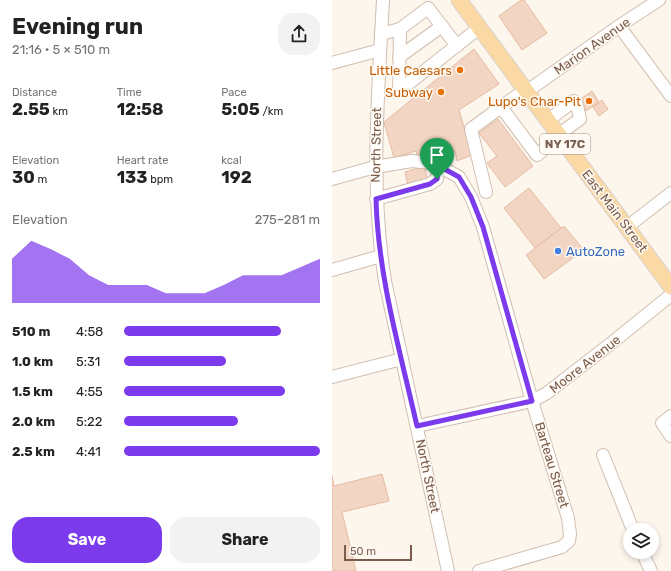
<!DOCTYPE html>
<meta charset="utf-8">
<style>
body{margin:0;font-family:Rubik,sans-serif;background:#f2f2f2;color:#222;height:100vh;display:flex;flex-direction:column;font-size:15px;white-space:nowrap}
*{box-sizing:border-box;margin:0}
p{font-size:13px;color:#767676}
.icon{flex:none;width:22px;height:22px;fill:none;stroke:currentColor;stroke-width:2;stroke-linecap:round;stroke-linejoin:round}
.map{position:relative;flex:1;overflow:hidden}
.details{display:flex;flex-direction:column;background:#fff;width:332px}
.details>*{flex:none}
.controls{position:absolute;left:291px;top:523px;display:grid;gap:8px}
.controls a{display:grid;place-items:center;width:36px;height:36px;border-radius:50%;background:#fff;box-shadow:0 2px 6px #0003;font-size:20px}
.scale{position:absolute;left:12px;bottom:10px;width:68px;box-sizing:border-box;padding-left:4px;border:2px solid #7a5c4d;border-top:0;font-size:11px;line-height:14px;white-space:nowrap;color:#7a5c4d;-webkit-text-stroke:3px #fffaf3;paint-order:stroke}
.pin{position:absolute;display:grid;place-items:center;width:34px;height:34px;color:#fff;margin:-41px -17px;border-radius:50% 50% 50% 0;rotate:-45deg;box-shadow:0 0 4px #0007}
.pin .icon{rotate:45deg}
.round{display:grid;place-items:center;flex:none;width:42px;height:42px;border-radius:16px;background:#f2f2f2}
.headline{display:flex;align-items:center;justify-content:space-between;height:68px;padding:0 12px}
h1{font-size:22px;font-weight:700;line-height:30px}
.stats{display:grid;grid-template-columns:repeat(3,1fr);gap:6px;height:68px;padding:4px 12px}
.stats div{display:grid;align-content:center}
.stats b{font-size:17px;font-weight:700}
.stats small{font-size:11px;font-weight:400}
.stats p{font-size:11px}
.chart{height:112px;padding:8px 12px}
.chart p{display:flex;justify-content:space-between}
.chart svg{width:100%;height:72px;margin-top:4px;fill:#7c3aed;opacity:.7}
.action{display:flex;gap:8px;margin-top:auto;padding:8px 12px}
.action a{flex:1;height:46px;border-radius:16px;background:#7c3aed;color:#fff;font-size:16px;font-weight:700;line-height:46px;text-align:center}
.action a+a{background:#f2f2f2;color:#222}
ul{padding:0 12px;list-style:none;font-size:13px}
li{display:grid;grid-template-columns:64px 48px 1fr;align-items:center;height:30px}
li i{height:10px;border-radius:5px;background:#7c3aed}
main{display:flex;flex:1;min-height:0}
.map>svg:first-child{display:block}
</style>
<main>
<section class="details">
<div class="headline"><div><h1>Evening run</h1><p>21:16 · 5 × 510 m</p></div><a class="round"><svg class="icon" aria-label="share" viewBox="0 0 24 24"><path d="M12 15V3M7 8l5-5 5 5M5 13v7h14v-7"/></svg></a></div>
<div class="stats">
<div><p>Distance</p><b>2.55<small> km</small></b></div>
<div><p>Time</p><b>12:58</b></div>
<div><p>Pace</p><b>5:05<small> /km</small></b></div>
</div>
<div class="stats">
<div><p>Elevation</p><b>30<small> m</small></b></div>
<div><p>Heart rate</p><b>133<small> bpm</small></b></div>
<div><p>kcal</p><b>192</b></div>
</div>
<div class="chart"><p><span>Elevation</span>275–281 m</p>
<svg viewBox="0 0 160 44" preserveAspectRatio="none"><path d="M0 44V17L10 6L20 11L30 17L40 27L50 33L60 33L70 33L80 38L90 38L100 38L110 33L120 27L130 27L140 27L150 22L160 17V44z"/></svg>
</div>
<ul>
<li><b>510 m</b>4:58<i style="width:80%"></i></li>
<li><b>1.0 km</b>5:31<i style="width:52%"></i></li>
<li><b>1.5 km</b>4:55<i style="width:82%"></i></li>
<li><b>2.0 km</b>5:22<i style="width:58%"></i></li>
<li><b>2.5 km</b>4:41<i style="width:100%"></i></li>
</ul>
<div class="action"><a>Save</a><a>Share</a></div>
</section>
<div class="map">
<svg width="339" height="571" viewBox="0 0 339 571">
<rect width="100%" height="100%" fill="#fdf6ec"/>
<g fill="#f3d5c3" stroke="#e6bba3">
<path d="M 189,0 L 192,0 L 215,33 L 190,50 L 167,16 Z"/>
<path d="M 142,49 L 167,84 L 127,110 L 140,155 L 125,161 L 123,151 L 95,158 L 94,154 L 85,156 L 84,151 L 62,158 L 52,122 Z"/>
<path d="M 260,91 L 267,102 L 254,111 L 246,101 Z"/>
<path d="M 270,100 L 276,109 L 267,116 L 261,107 Z"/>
<path d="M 166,119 L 201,166 L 173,187 L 155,163 L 165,156 L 147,133 Z"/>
<path d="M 92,166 L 96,181 L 76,186 L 73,172 Z"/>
<path d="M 197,188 L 229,228 L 203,248 L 172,208 Z"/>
<path d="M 232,226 L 256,255 L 245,255 L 212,279 L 194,255 Z"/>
<path d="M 50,474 L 57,501 L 10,512 L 24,571 L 0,571 L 0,476 L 2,486 Z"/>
</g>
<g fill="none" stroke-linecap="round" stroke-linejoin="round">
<defs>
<g id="minor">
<path d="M 51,0 C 46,94 38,188 53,281 L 116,571"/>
<path d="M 287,26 L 339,96"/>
<path d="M 68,29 L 96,8 L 125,46"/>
<path d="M 49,34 L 68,29 L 67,91 L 147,28"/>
<path d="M 67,57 L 110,26"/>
<path d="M 0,63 L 48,50"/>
<path d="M 193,90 L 169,107 L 205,155 L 227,137"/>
<path d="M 194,92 L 287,26 L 327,0"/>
<path d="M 215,121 L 242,101 L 245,105 L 248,119 L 226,135"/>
<path d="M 0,179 L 43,167 L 80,161 L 99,163 L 107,166 L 127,177 L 139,197 L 151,227 L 200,401 L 236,518 L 238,534 L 237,541 L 230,547 L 147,571"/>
<path d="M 154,192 L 139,129 L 169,107"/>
<path d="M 44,199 L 98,184 L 105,179 L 107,166"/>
<path d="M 295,227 L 339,193"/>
<path d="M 0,270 L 49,256"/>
<path d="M 0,377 L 70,359"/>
<path d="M 339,416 L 330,423 L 339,436"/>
<path d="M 85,426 L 200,401 L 215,393 L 282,341 L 339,295"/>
<path d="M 271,455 L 301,530"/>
<path d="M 310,552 L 319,571"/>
</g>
<path id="major" d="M 127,0 L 339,287"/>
</defs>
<use href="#minor" stroke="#d1beb0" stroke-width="14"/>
<use href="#major" stroke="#dad1cd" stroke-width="17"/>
<use href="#minor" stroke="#fff" stroke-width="12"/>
<use href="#major" stroke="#fbd9a5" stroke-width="15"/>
</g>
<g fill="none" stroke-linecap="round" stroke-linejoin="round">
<defs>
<path id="route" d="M 107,166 L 127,177 L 139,197 L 151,227 L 200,401 L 85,426 C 68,351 46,276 44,199 L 98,184 L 105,179 Z"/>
</defs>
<use href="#route" stroke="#fff" stroke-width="8"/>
<use href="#route" stroke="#7c3aed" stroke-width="5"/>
</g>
<g fill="#e8710a" stroke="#fffaf3" stroke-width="1.5">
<circle cx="128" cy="70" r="4"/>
<circle cx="109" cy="92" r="4"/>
<circle cx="257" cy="101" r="4"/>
</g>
<circle fill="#3f7fe0" stroke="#fffaf3" stroke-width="1.5" cx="226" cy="251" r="4"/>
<g text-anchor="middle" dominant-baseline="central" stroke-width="3" stroke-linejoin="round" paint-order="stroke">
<rect fill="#fffaf3" stroke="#a28b7f" stroke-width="1" x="208" y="134" width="50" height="20" rx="3"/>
<g font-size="12" font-weight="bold" fill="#7a5c4d">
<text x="233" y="144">NY 17C</text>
</g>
<g font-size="13" fill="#7a5c4d" stroke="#fffaf3">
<text transform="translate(260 46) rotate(-35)">Marion Avenue</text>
<text transform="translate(44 145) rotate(-89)">North Street</text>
<text transform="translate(283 211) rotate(53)">East Main Street</text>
<text transform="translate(253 364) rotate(-38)">Moore Avenue</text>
<text transform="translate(220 465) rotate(73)">Barteau Street</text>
<text transform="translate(96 476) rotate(78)">North Street</text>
</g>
<g font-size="13" fill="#c56008" stroke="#fffaf3" text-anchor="end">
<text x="120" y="70">Little Caesars</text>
<text x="101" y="92">Subway</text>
<text x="249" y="101">Lupo's Char-Pit</text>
</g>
<g font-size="13" fill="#366cbe" stroke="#fffaf3" text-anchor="start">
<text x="234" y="251">AutoZone</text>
</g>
</g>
</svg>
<div class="controls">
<a><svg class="icon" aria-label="layers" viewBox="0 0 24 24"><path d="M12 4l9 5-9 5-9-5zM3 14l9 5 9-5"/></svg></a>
</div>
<div class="scale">50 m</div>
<div class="pin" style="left:105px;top:179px;background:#1e9e55"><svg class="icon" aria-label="arrive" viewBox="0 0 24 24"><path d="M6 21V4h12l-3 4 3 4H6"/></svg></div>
</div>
</main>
